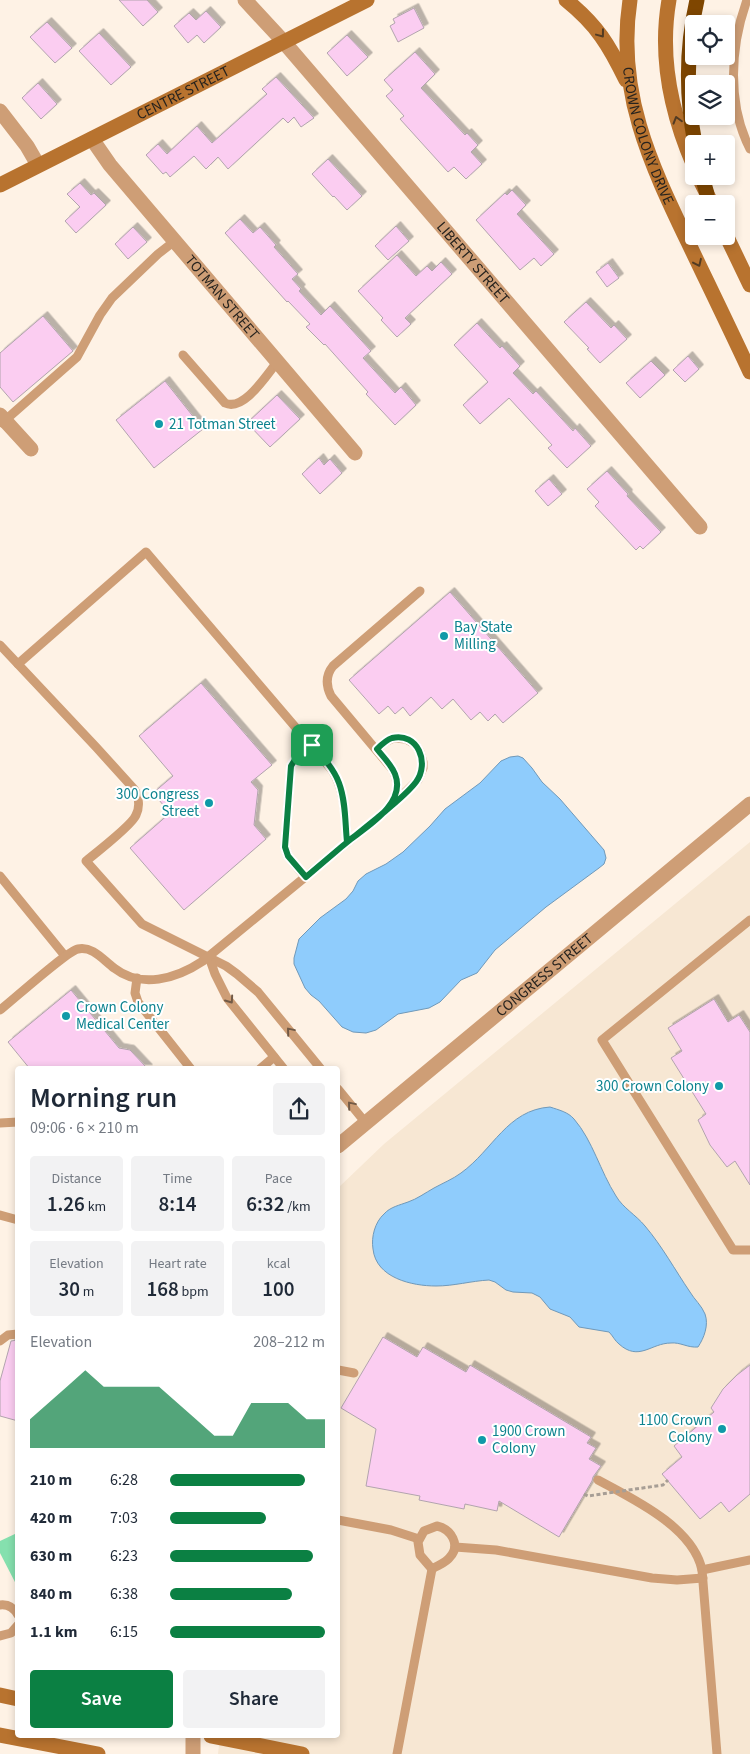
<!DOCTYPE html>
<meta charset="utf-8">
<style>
body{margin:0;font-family:"Source Sans 3",sans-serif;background:#f2f2f3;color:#1f2937;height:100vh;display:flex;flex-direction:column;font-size:19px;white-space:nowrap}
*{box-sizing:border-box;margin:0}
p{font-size:16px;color:#747a83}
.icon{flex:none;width:28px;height:28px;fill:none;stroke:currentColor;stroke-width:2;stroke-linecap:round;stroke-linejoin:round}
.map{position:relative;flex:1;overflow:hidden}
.details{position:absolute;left:15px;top:1066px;width:325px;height:672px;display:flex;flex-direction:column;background:#fff;border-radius:5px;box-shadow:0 2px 8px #0003}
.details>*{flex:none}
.controls{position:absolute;left:685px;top:15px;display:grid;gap:10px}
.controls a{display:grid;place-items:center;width:50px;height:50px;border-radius:5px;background:#fff;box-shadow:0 2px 8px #0003;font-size:25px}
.pin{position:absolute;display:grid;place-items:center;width:42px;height:42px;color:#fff;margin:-21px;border-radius:10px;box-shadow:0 2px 8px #0006}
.round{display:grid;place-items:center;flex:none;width:52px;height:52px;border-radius:5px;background:#f2f2f3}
.headline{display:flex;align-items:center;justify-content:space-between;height:85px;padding:0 15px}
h1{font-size:28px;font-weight:600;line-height:38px}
.figures{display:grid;grid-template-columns:repeat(3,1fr);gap:8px;height:85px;padding:5px 15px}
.figures div{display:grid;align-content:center;border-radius:5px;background:#f2f2f3;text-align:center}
.figures b{font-size:21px;font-weight:600}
.figures small{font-size:14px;font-weight:400}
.figures p{font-size:14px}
.chart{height:140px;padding:10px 15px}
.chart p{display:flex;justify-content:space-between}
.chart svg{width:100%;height:90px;margin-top:5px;fill:#0b8043;opacity:.7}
.cta{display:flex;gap:10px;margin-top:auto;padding:10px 15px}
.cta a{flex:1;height:58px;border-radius:5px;background:#0b8043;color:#fff;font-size:20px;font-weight:600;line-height:58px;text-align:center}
.cta a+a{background:#f2f2f3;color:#1f2937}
ul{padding:0 15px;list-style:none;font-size:16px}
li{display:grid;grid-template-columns:80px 60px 1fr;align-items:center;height:38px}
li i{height:12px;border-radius:6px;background:#0b8043}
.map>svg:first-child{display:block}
</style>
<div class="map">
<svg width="750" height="1754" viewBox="0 0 750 1754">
<defs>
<filter id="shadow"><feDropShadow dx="4.5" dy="-4.5" stdDeviation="0" flood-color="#0004"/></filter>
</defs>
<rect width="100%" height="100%" fill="#fef2e5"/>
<path fill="#f7e7d3" d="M 750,842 L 750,1754 L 218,1754 L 220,1736 L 338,1736 L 338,1188 L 384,1144 Z"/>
<path fill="#85e0ae" d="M 17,1533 L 17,1586 L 0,1553 L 0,1541 Z"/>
<g fill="#8fccfc" stroke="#7099b9">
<path d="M 518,756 L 523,758 L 532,768 L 542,782 L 560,799 L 604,850 L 606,858 L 604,864 L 599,868 L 546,907 L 495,950 L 477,973 L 461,980 L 440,1002 L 429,1008 L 398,1014 L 376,1030 L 366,1033 L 353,1032 L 342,1027 L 319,1001 L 311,995 L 305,988 L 294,964 L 294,958 L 299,939 L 320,918 L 346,899 L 353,891 L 358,881 L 366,874 L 386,864 L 403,852 L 430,826 L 445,809 L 480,783 L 501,761 L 510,757 Z"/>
<path d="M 550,1107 C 559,1110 568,1112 574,1119 C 593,1141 600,1171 616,1196 C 623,1208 636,1215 645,1226 C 662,1246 675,1270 690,1292 C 694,1299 702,1306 705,1314 C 709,1325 704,1338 698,1347 C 688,1348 680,1342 671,1343 C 651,1343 639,1362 619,1344 C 615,1341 613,1336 609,1332 L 579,1327 L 570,1317 L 550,1309 L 540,1297 L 532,1293 L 513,1292 L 506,1290 L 495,1282 L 489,1280 C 471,1281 454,1286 436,1286 C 412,1286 376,1278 373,1249 C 371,1237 375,1222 384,1214 C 390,1207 400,1205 408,1202 C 417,1199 425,1193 434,1188 C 443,1183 453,1179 461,1173 C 493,1150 507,1110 550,1107 Z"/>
</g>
<g fill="#fbcdf1" stroke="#b2a4ae" filter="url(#shadow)">
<path d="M 119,0 L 147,0 L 158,12 L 143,26 Z"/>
<path d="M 414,8 L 424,28 L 398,42 L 390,26 L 395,23 L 393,19 Z"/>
<path d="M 206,11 L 221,27 L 204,43 L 197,35 L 188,43 L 174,26 L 189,13 L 196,20 Z"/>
<path d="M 47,22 L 72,48 L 55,63 L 30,37 Z"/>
<path d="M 99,33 L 131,67 L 111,85 L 79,51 Z"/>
<path d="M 347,35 L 368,57 L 347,76 L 327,53 Z"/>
<path d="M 415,52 L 435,74 L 421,88 L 465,135 L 467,133 L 478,145 L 471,152 L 482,164 L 466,179 L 454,167 L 448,172 L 400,119 L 404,116 L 386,96 L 393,90 L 384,80 Z"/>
<path d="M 276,77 L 314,118 L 301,127 L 294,117 L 288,123 L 283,118 L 228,169 L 218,157 L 206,169 L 194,156 L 170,177 L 166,172 L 163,174 L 146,155 L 158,144 L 167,154 L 197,126 L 212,143 L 267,94 L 262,89 Z"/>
<path d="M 38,83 L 57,104 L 41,119 L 22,98 Z"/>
<path d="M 328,159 L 362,196 L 347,210 L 334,196 L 333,197 L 312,174 Z"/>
<path d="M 80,183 L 91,195 L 94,193 L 106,205 L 76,233 L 65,221 L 80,207 L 67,194 Z"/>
<path d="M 512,190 L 526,205 L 517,214 L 554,254 L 541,266 L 534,258 L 520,270 L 476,220 L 505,193 L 507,195 Z"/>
<path d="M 240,219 L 253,233 L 260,227 L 276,245 L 274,247 L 298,274 L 292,279 L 301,289 L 299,291 L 321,315 L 330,306 L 371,351 L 363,358 L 395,393 L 401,387 L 416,405 L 395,425 L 366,394 L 368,392 L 325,344 L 324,345 L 306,327 L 310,324 L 288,301 L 287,302 L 225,233 Z"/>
<path d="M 396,226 L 409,241 L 388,260 L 375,246 Z"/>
<path d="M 133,227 L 147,242 L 128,259 L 115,244 Z"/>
<path d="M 397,255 L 416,276 L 427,266 L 432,271 L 441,262 L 452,274 L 405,318 L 411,324 L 397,337 L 381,320 L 383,318 L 358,291 Z"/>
<path d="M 608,263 L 619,278 L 607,287 L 596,272 Z"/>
<path d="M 586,302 L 611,328 L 614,325 L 627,339 L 600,363 L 587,349 L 589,348 L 564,322 Z"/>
<path d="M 43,316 L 73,351 L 13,402 L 0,387 L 0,353 Z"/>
<path d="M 477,323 L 500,348 L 502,346 L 520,366 L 513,373 L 533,394 L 536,391 L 573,431 L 575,428 L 591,446 L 567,468 L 548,448 L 552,445 L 509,398 L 480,424 L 463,405 L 488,382 L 454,345 Z"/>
<path d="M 688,356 L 699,369 L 685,382 L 673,370 Z"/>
<path d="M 651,361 L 665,375 L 640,398 L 626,383 Z"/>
<path d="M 165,381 L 203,429 L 154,468 L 116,420 Z"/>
<path d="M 277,395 L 300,419 L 270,447 L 247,423 Z"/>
<path d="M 319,458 L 324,465 L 330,459 L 342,473 L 320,494 L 302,474 Z"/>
<path d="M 607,471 L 628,494 L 627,496 L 661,532 L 643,549 L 640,546 L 636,550 L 595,506 L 599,502 L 587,489 Z"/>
<path d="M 549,479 L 562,494 L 548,506 L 535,491 Z"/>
<path d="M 450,592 L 538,693 L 503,723 L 495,714 L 488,721 L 480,712 L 471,720 L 453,699 L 442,709 L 431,697 L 410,716 L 403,707 L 395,714 L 388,706 L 379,714 L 349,680 Z"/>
<path d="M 201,683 L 272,765 L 251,782 L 258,790 L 254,825 L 266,839 L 184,910 L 130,848 L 170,813 L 153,793 L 173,776 L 139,736 Z"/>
<path d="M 71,990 L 119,1048 L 130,1050 L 148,1069 L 30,1069 L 8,1042 Z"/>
<path d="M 714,999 L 728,1022 L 739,1015 L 750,1032 L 750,1185 L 735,1161 L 727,1167 L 710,1145 L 698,1120 L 706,1114 L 671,1058 L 682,1051 L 668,1028 Z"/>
<path d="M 383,1337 L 417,1357 L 423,1347 L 466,1372 L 470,1365 L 591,1437 L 587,1443 L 596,1448 L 589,1459 L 601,1466 L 593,1477 L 592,1481 L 559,1537 L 499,1501 L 497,1511 L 465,1504 L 464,1509 L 419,1500 L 420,1496 L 366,1486 L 376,1429 L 341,1408 Z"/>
<path d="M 18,1340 L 18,1421 L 0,1416 L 0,1381 L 11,1341 Z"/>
<path d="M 750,1365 L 750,1494 L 729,1512 L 721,1502 L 700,1519 L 662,1474 L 682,1457 L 674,1446 L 714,1412 L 711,1408 L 723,1389 L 737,1375 Z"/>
</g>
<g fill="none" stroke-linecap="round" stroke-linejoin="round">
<g stroke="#ce9e76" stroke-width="9">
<path d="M 747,0 C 730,47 727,104 750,149"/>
<path d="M 183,355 L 225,403 C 244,412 267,374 278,361"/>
<path d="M 2,423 L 77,357 L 100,315 L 112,298 L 158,254 L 176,240"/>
<path d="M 0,645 L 96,747 L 134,789 C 139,797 140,807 136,815 C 133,824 96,853 86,861 L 142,924 L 226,966 L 237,974 L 258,992 L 321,1069"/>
<path d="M 18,664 L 146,552 L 332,770 C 346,792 345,818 347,843"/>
<path d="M 392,802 C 398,792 399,782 393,770 L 331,696 C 326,686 325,676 333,666 L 420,591"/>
<path d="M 0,876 L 65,956"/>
<path d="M 305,877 L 288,856 L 285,847 L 291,766 L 296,758 L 312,745"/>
<path d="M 750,920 L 602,1040 L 733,1250 L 750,1250"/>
<path d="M 209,957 L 215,974 L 227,998 L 284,1069"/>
<path d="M 137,978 L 135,993 L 138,1002 L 191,1069"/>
<path d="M 0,1010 C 13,1000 67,951 78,949 C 93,946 103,960 114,968 C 141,989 176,979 203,961 L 388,809 L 418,780 L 423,768 L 423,762 L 420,752 L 415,744 L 406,739 L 394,738 L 385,742 L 377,749"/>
<path d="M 260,1069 L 274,1057"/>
<path d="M 338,1089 L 365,1122"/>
<path d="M 0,1123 L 18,1122"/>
<path d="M 0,1215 L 18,1220"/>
<path d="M 0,1341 L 8,1335 L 18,1334"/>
<path d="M 338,1370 L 354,1373"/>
<path d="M 598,1480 C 633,1499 693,1527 702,1570 L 717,1754"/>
<path d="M 338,1520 L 391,1530 L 419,1539"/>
<path d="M 437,1526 C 451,1529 461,1545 450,1557 C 446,1563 438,1565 432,1569 L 420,1555 L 418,1542 L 424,1531 Z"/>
<path d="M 455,1547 L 496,1550 L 652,1578 L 677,1580 L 703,1578"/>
<path d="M 702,1570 L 750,1560"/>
<path d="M 0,1605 C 8,1604 14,1608 18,1615"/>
<path d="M 0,1636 L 11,1633 L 18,1625"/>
<path d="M 397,1754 L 432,1569"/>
</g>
<g stroke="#ce9e76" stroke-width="15">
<path id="s1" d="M 245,0 L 283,41 L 700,527"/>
<path d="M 0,111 L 27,146 L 38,165"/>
<path id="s2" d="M 92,139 L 110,165 L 355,453"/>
<path d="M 0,415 L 31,449"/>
<path id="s3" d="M 338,1146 L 750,804"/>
<path d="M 193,1736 L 193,1754"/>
</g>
<g stroke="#b8732f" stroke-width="15">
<path d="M 566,0 C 597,25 609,45 626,80"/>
<path id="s4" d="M 630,0 C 616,91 650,163 688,242 C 709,286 730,329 750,372"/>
<path d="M 669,0 C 659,57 671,113 694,166"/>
<path d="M 701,182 L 712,204"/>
<path id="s5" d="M 0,185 L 367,0"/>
<path d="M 726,235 L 750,285"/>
<path d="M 0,1695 L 18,1699"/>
<path d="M 0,1735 L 98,1754"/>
<path d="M 211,1736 L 302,1754"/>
</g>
<g stroke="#7f4600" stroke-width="15">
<path d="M 695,144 C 686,96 686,47 697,0"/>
<path d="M 702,176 L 707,194"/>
</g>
<path stroke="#a79e95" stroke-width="3" stroke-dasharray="4 2.5" stroke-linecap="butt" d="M 584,1494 L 588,1496 L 663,1485 L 668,1480"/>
</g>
<defs><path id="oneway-chevron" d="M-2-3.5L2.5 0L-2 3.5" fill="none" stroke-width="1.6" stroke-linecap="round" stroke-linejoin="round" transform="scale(1.25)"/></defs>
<g stroke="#523b23">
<use href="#oneway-chevron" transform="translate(601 34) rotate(53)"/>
<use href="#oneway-chevron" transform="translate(677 120) rotate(-106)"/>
<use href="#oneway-chevron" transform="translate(698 263) rotate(65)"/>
</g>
<g stroke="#725a46">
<use href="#oneway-chevron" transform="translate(230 1000) rotate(55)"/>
<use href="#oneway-chevron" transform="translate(290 1031) rotate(-130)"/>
<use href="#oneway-chevron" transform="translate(351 1105) rotate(-130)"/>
</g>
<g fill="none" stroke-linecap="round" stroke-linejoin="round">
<defs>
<path id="route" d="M 312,745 L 296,758 L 291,766 L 285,847 L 288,856 L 306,877 C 329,857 353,837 377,818 C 390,807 406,795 416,782 C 430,763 418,732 392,738 C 386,740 382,744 377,749 C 383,757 391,764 395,774 C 407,804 366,827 347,842 C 345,823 346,802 339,783 C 334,769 322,756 312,745"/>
</defs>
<use href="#route" stroke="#fff" stroke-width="10"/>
<use href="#route" stroke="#0b8043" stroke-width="6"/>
</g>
<g fill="#0f9aa8" stroke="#fff" stroke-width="2">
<circle cx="159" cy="424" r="5"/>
<circle cx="444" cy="636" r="5"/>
<circle cx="209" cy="803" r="5"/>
<circle cx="66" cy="1016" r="5"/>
<circle cx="719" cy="1086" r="5"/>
<circle cx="722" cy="1429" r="5"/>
<circle cx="482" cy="1440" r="5"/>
</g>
<g text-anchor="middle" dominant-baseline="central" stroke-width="4" stroke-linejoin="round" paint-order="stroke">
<g font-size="15" fill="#27231e" stroke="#fff">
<text stroke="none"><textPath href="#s5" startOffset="205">CENTRE STREET</textPath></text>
<text stroke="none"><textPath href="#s4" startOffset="139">CROWN COLONY DRIVE</textPath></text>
<text stroke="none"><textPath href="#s1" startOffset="348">LIBERTY STREET</textPath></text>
<text stroke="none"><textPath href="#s2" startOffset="205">TOTMAN STREET</textPath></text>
<text stroke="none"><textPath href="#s3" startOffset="268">CONGRESS STREET</textPath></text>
</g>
<g font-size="15" fill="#0d838f" stroke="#fff" text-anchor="start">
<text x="169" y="424">21 Totman Street</text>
<text x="454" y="627">Bay State<tspan x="454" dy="17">Milling</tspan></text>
<text x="199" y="794" text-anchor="end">300 Congress<tspan x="199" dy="17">Street</tspan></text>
<text x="76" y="1007">Crown Colony<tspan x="76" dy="17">Medical Center</tspan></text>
<text x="709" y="1086" text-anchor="end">300 Crown Colony</text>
<text x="712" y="1420" text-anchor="end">1100 Crown<tspan x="712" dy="17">Colony</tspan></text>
<text x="492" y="1431">1900 Crown<tspan x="492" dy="17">Colony</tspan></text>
</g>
</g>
</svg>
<div class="controls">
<a><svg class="icon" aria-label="locate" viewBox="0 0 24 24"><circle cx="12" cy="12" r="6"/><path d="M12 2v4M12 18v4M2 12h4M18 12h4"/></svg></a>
<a><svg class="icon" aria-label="layers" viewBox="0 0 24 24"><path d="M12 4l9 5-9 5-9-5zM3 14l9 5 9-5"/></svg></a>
<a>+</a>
<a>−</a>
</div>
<div class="pin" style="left:312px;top:745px;background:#1e9e55"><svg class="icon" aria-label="arrive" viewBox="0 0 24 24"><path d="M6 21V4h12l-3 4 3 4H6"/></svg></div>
<section class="details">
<div class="headline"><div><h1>Morning run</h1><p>09:06 · 6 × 210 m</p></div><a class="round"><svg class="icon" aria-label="share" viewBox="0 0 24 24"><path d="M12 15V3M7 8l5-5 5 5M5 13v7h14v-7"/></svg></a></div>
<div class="figures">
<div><p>Distance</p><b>1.26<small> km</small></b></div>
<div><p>Time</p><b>8:14</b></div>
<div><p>Pace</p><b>6:32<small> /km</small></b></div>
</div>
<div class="figures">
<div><p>Elevation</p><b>30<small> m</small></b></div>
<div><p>Heart rate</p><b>168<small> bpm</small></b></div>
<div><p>kcal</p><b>100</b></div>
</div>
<div class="chart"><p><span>Elevation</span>208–212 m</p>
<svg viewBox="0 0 160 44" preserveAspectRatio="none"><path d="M0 44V30L10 22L20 14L30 6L40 14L50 14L60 14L70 14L80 22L90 30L100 38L110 38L120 22L130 22L140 22L150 30L160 30V44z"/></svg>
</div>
<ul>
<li><b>210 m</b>6:28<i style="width:87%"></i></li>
<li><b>420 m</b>7:03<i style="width:62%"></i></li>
<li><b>630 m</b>6:23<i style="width:92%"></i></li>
<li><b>840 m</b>6:38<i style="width:79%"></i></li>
<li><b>1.1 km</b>6:15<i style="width:100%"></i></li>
</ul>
<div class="cta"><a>Save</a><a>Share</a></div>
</section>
</div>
